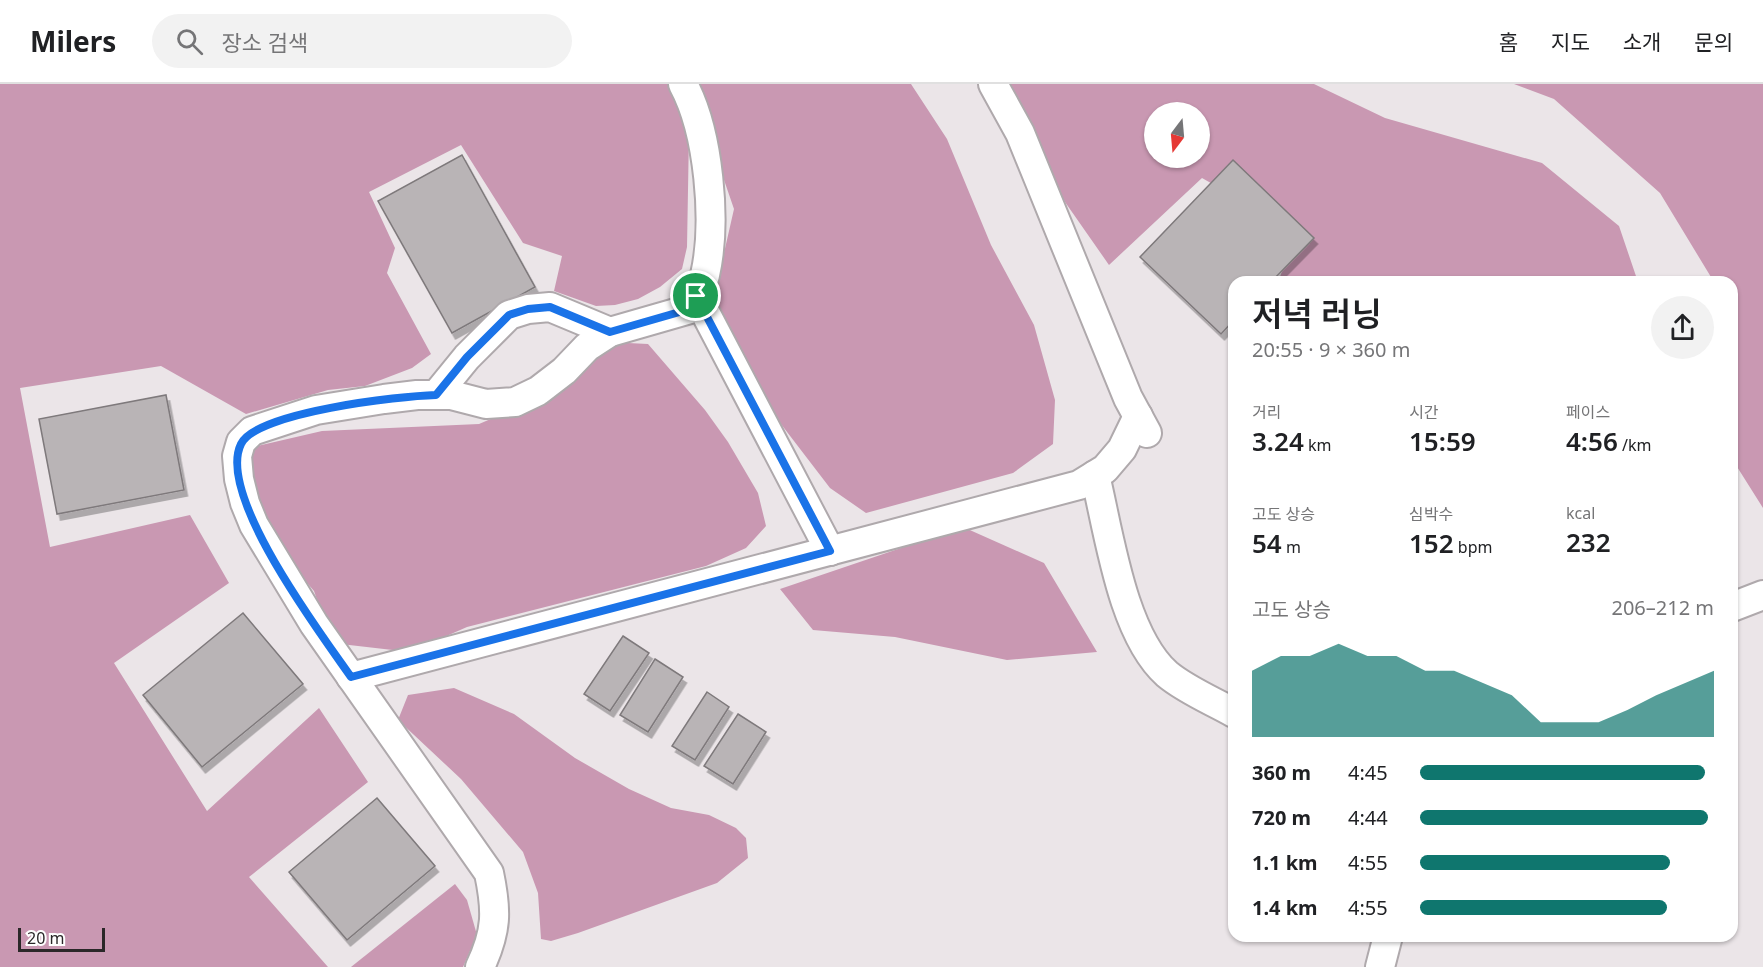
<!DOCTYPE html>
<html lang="ko">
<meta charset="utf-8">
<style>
body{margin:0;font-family:"Noto Sans","Noto Sans KR",sans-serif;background:#f2f2f2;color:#202124;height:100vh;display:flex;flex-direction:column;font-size:22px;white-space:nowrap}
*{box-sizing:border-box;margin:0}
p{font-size:20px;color:#757577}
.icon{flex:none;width:33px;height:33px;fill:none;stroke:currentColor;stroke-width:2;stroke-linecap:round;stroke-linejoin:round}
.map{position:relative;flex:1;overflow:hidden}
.details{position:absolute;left:1228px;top:192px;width:510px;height:666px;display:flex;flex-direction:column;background:#fff;border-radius:18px;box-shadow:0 2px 4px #0004}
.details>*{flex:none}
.needle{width:39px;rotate:196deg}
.buttons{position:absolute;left:1144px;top:18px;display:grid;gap:12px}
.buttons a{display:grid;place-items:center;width:66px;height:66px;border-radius:50%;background:#fff;box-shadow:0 2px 4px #0004;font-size:30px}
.scale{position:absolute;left:18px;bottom:15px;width:87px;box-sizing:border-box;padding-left:6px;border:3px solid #2a2728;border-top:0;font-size:16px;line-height:21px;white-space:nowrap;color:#2a2728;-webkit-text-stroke:4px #fff;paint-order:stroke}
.pin{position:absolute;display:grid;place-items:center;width:51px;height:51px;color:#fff;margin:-26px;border:3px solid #fff;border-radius:50%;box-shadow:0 2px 6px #0007}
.round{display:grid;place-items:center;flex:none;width:63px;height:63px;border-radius:32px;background:#f2f2f2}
.overview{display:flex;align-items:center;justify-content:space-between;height:102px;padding:0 24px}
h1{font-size:33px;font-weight:600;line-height:45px}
.figures{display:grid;grid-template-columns:repeat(3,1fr);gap:9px;height:102px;padding:6px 24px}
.figures div{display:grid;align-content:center}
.figures b{font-size:26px;font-weight:600}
.figures small{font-size:16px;font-weight:400}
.figures p{font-size:16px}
.chart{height:168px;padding:12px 24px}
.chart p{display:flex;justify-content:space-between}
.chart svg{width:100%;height:108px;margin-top:6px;fill:#0f766e;opacity:.7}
ul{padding:0 24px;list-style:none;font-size:20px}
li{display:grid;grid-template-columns:96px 72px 1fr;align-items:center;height:45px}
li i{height:15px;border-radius:8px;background:#0f766e}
header{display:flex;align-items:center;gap:36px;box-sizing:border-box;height:84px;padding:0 30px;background:#fff;border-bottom:2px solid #e0e0e0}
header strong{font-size:28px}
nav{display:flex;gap:33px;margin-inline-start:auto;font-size:21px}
.search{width:420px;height:54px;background:#f2f2f2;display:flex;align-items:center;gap:15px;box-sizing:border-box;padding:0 21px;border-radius:33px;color:#757577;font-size:22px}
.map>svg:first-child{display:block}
</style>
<header>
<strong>Milers</strong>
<div class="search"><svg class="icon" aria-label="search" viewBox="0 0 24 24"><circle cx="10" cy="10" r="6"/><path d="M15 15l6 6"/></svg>장소 검색</div>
<nav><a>홈</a><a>지도</a><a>소개</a><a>문의</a></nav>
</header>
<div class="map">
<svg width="1763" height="883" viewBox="0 0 1763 883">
<defs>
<filter id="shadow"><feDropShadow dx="3.5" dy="6" stdDeviation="0" flood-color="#0004"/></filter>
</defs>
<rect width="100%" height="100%" fill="#ebe5e8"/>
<g fill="#c998b2" fill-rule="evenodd">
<path d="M 0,0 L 669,0 L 683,21 L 689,49 L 687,163 L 682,185 L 660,203 L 638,215 L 615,221 L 596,222 L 554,207 L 562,172 L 523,159 L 461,61 L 369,108 L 395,164 L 387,189 L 431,270 L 412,284 L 365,302 L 328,306 L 246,330 L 161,282 L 20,304 L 50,463 L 190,431 L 229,499 L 114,579 L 207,727 L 319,624 L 368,698 L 249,793 L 328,883 L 0,883 Z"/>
<path d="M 691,0 L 911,0 L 947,55 L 991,161 L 1034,241 L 1055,316 L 1053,360 L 1013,389 L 866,429 L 830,404 L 784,344 L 736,280 L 711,226 L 734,125 Z"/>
<path d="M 1002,0 L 1314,0 L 1385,34 L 1542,79 L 1619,142 L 1638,198 L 1278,198 L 1297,148 L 1202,94 L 1109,181 L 1065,118 ZM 1155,28 L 1200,28 L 1200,74 L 1155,74 Z"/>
<path d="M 1514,0 L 1763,0 L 1763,424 L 1734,378 L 1732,353 L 1732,198 L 1714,198 L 1660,109 L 1554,15 Z"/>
<path d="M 608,258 L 648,260 L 705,326 L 728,358 L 758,409 L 766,442 L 746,464 L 706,482 L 467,543 L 410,568 L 332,559 L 314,507 L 264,449 L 247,400 L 249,364 L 322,347 L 479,340 L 514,325 Z"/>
<path d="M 963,443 L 1044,479 L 1097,568 L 1007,576 L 895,553 L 813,546 L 780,505 Z"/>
<path d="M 454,604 L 514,630 L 575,674 L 629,705 L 671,724 L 709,731 L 736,744 L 746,754 L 748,774 L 717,799 L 578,849 L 551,857 L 541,855 L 538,809 L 523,768 L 461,695 L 398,636 L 408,611 Z"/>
<path d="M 455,800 L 467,816 L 477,851 L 463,883 L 351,883 Z"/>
</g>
<g fill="#b9b4b6" stroke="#7e797b" stroke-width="1.5" filter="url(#shadow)">
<path d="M 462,71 L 535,203 L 452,249 L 378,117 Z"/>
<path d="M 1233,76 L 1314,154 L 1271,198 L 1234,198 L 1234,236 L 1221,250 L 1140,173 Z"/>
<path d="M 166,311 L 184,406 L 57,430 L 39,335 Z"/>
<path d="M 243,529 L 303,600 L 202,683 L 143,611 Z"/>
<path d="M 623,552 L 649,569 L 610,627 L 584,610 Z"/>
<path d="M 655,575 L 683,593 L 648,648 L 620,631 Z"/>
<path d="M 707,608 L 729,623 L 695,676 L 672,662 Z"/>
<path d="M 738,630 L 766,648 L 733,700 L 704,682 Z"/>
<path d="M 377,714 L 435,782 L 347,856 L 289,788 Z"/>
</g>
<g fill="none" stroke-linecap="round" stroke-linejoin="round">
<defs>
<g id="minor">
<path d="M 993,0 L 1020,49 L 1128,314 L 1147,349"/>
<path d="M 696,211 L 830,467"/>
<path d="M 436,311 L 467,273 L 509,231 L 528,225 L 550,223 L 610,248"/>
<path d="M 1095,391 C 1109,449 1122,550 1167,590 C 1186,606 1213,617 1234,629"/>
<path d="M 1732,523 L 1763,511"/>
<path d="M 351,593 L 1079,401 L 1105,385 L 1122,365 L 1138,332"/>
<path d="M 480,883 C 497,847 497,827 489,789 L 314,540 L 254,441 L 245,419 L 239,395 L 237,372 L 241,358 L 252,347 L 316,326 L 384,315 L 417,311 L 451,311 L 486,320 L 515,318 L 538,307 L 564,287 L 587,263 L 610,248 L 690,225 C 695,214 702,203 705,191 C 717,138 709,48 683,0"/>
<path d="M 1380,883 L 1388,852"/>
</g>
</defs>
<use href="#minor" stroke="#afa9ac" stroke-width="32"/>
<use href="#minor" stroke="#fff" stroke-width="28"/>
</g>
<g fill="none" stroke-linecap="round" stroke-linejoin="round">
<defs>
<path id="route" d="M 696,212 L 830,467 L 351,593 C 321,550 216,411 241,360 C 256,328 400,312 436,311 L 467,273 L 509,231 L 528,225 L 550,223 L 610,248 L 690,225 Z"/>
</defs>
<use href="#route" stroke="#fff" stroke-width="12"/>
<use href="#route" stroke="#1a73e8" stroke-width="8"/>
</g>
</svg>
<div class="buttons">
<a><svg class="needle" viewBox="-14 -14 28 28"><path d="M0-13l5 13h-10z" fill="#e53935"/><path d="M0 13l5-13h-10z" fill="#757577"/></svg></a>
</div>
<div class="scale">20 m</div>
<div class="pin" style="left:696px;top:212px;background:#1e9e55"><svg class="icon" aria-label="arrive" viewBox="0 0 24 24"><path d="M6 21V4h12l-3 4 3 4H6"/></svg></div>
<section class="details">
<div class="overview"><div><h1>저녁 러닝</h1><p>20:55 · 9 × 360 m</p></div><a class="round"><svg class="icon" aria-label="share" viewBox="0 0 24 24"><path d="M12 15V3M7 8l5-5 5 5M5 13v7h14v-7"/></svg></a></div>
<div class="figures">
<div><p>거리</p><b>3.24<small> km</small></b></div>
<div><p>시간</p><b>15:59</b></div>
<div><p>페이스</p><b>4:56<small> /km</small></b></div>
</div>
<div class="figures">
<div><p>고도 상승</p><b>54<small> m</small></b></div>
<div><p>심박수</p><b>152<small> bpm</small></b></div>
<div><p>kcal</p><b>232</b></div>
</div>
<div class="chart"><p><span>고도 상승</span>206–212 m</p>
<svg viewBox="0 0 160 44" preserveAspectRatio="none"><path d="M0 44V17L10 11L20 11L30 6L40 11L50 11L60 17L70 17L80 22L90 27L100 38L110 38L120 38L130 33L140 27L150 22L160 17V44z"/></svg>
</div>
<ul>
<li><b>360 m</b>4:45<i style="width:97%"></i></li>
<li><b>720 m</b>4:44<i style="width:98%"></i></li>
<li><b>1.1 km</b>4:55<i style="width:85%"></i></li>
<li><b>1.4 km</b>4:55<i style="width:84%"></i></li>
</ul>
</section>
</div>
